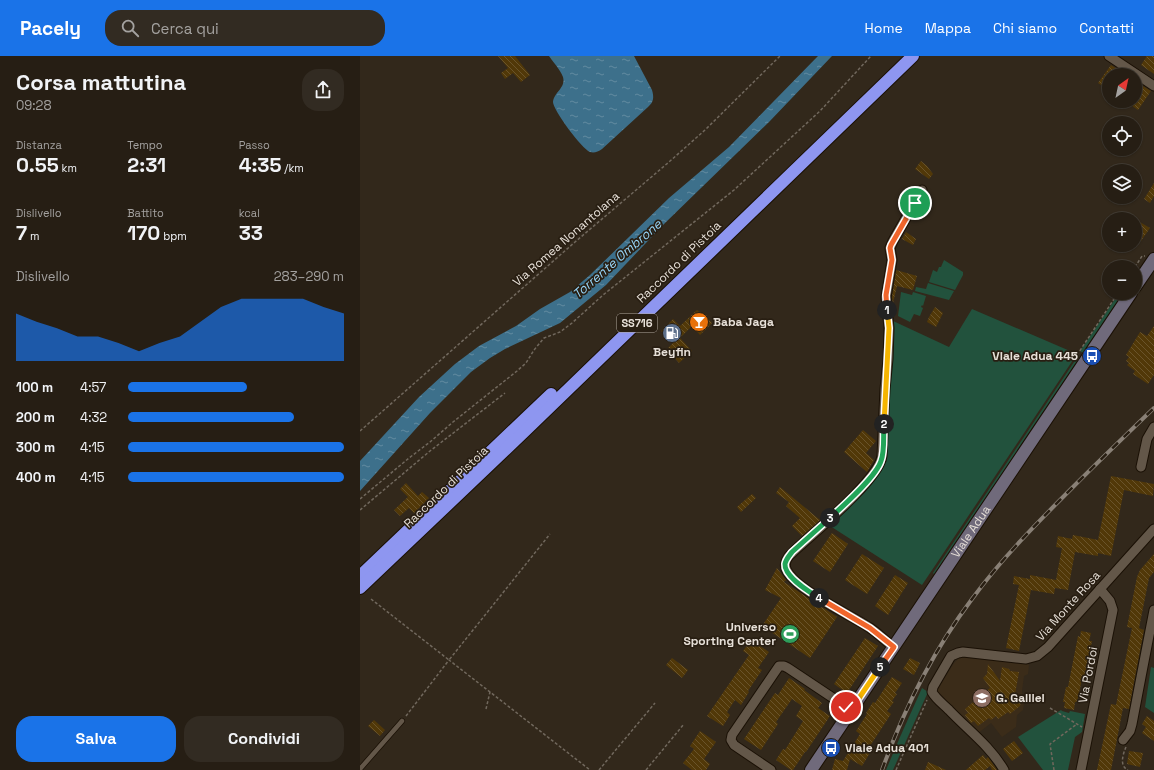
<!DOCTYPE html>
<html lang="it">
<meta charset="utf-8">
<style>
body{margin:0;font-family:"Space Grotesk",sans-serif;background:#322b22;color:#f1f3f6;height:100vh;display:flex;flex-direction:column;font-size:15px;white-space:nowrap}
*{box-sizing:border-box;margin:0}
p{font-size:13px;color:#a4a2a0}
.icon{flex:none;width:22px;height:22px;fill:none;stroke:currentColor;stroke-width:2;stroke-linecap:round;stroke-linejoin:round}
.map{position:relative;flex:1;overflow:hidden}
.details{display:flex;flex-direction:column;background:#261e14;width:360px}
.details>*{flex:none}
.needle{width:26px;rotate:33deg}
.buttons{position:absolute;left:742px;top:12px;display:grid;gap:8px}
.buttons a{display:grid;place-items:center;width:40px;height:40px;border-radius:50%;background:#261e14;box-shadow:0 1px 3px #0004,0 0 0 1px #423c34;font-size:20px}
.pin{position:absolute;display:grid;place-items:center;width:34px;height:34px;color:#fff;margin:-17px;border:2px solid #fff;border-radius:50%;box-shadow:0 1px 4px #0007}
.km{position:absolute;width:20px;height:20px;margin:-10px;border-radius:50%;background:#222;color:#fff;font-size:11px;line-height:20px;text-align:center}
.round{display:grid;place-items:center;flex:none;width:42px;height:42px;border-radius:16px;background:#322b22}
.summary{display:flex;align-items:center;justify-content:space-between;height:68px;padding:0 16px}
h1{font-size:22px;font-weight:700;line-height:30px}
.stats{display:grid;grid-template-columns:repeat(3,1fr);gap:6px;height:68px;padding:4px 16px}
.stats div{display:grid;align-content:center}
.stats b{font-size:20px;font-weight:700}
.stats small{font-size:11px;font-weight:400}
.stats p{font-size:11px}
.chart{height:112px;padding:8px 16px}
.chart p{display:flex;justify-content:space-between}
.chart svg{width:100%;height:72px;margin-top:4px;fill:#1a73e8;opacity:.7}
.button{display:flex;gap:8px;margin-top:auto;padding:8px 16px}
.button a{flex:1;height:46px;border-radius:16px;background:#1a73e8;color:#fff;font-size:16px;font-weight:700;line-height:46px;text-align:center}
.button a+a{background:#322b22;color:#f1f3f6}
ul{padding:0 16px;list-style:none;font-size:13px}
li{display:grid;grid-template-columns:64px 48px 1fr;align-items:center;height:30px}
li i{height:10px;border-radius:5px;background:#1a73e8}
header{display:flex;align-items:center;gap:24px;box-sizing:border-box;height:56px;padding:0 20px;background:#1a73e8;color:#fff}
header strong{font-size:19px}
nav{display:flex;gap:22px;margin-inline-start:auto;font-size:14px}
.search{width:280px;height:36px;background:#322b22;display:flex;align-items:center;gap:10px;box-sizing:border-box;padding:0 14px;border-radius:16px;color:#a4a2a0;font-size:15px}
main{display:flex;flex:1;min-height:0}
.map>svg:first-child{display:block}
</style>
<header>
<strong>Pacely</strong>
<div class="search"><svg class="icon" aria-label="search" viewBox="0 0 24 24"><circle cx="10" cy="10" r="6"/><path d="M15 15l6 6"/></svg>Cerca qui</div>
<nav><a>Home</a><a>Mappa</a><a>Chi siamo</a><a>Contatti</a></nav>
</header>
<main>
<section class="details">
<div class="summary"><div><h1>Corsa mattutina</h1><p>09:28</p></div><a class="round"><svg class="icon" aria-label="share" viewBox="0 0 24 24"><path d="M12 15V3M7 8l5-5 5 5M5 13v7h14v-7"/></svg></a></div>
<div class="stats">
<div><p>Distanza</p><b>0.55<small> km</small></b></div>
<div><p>Tempo</p><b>2:31</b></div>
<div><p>Passo</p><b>4:35<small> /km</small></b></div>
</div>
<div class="stats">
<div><p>Dislivello</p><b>7<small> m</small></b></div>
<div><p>Battito</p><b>170<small> bpm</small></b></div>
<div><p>kcal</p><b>33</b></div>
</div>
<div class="chart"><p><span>Dislivello</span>283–290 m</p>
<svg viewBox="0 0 160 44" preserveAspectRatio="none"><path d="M0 44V15L10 20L20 24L30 29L40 29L50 33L60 38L70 33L80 29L90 20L100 11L110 6L120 6L130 6L140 6L150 11L160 15V44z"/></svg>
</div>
<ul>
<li><b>100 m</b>4:57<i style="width:55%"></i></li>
<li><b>200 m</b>4:32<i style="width:77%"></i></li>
<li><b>300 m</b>4:15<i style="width:100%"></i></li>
<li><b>400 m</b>4:15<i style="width:100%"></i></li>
</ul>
<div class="button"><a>Salva</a><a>Condividi</a></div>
</section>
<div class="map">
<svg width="794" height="714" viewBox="0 0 794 714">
<defs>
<pattern id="water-ripples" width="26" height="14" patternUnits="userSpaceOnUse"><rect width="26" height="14" fill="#3d708b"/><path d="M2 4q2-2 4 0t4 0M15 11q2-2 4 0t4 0" fill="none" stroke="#628ba0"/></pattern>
<pattern id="building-back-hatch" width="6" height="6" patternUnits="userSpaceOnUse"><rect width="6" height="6" fill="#513808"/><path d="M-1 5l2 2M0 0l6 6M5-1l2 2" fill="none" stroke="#6a542b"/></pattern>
</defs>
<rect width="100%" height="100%" fill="#32281b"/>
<path fill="#3b2c19" d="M 606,601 L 666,607 L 669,609 L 668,618 L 664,620 L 662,635 L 664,647 L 663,654 L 657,659 L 656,671 L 642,681 L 631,667 L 617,678 L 576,636 L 594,607 L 599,602 Z"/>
<g fill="#22523d">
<path d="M 584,204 L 603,216 L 603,219 L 595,234 L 569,226 L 573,214 L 577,216 L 579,211 L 581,211 Z"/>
<path d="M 568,227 L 594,235 L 589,244 L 555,235 L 556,231 L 566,233 Z"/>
<path d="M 541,236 L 552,239 L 553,236 L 566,240 L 563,250 L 562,249 L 561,251 L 563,252 L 560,260 L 554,258 L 550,266 L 538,260 Z"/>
<path d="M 759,237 L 763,237 L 723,297 L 720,295 Z"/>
<path d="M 612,253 L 717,298 L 562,529 L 467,468 L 500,438 L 524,411 L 527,377 L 531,264 L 589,291 Z"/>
<path d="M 718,300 L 720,301 L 574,518 L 573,517 Z"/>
<path d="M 791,611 L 794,612 L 794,657 L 785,651 Z"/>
<path d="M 562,632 L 568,636 L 533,714 L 526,714 L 540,681 Z"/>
<path d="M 701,654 L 702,655 L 709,657 L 710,655 L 725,658 L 722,676 L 715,681 L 708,714 L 683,714 L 658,681 Z"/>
</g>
<g fill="url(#water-ripples)">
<path d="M 189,0 L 274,0 L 292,34 C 294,41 294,46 288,51 L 242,93 C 238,96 234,97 230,96 C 222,93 193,54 193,46 C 194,36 206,32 203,21 C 200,13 193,6 189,0 Z"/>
<path d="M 458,0 L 472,0 L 409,66 L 304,168 L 246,229 L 200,267 L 145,293 L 130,302 L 111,316 L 70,357 L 0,435 L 0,405 L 59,341 L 95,308 L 119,290 L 156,270 L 180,253 L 210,236 L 230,219 L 309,142 L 369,91 Z"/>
</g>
<g fill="url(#building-back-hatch)">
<path d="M 138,0 L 155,0 L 170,19 L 161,26 L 153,17 L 145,23 L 141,17 L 148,12 Z"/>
<path d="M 787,0 L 794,0 L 794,18 L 781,9 Z"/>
<path d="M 751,9 L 767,19 L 749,19 L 749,34 L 738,27 Z"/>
<path d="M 775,25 L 791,35 L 778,54 L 765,45 L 775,45 Z"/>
<path d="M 561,105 L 567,110 L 573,118 L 569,123 L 555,113 Z"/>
<path d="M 794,127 L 794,140 L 790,147 L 784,143 Z"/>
<path d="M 778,165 L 790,172 L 781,185 L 775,182 L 775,170 Z"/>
<path d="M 546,176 L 556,183 L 553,189 L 542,183 Z"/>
<path d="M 536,214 L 557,220 L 553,234 L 537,230 L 533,247 L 532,241 Z"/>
<path d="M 575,251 L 583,257 L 576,271 L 567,266 L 569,261 Z"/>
<path d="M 337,254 L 342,258 L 343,257 L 352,267 L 340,279 L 332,270 L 320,282 L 332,295 L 319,307 L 313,300 L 315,298 L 308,292 L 313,287 L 301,275 L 313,263 L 320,270 Z"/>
<path d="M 794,270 L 794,319 L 788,328 L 773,318 L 775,315 L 767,309 L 769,307 L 766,305 L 769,301 L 766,299 L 780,276 L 787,280 Z"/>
<path d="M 503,374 L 516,385 L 506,397 L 514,404 L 507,416 L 484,396 Z"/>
<path d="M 751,420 L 794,428 L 793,440 L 764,434 L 751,500 L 738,497 L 738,500 L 715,496 L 708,534 L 695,532 L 694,538 L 671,534 L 659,595 L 646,592 L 659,529 L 653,528 L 654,520 L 670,523 L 670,519 L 696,524 L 702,492 L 696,491 L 698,480 L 712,483 L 713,479 L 738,484 Z"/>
<path d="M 46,427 L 58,440 L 62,436 L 69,442 L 54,457 L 49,452 L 40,460 L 34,454 L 48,441 L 40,433 Z"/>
<path d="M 420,431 L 460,464 L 442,480 L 432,470 L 440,462 L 426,450 L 429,446 L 416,437 Z"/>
<path d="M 392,438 L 396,442 L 381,456 L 377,451 Z"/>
<path d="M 472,477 L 488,488 L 470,516 L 453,505 Z"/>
<path d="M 502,498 L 524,512 L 507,538 L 485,524 Z"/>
<path d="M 794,498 L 794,516 L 789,522 L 779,572 L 784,574 L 769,653 L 763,652 L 751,714 L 737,714 L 751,648 L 756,649 L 772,572 L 767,571 L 777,521 L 780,514 Z"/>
<path d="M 417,512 L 426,524 L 424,526 L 477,561 L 450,602 L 402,570 L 421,542 L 405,534 Z"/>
<path d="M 535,519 L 548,527 L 528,559 L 515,550 Z"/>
<path d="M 721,575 L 731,577 L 729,585 L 732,585 L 725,620 L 723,619 L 717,646 L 715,646 L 714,654 L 704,652 L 705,646 L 703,646 L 706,631 L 708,631 L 718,580 L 720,581 Z"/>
<path d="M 505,582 L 518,590 L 487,637 L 474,628 Z"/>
<path d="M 391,584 L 409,596 L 398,612 L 402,614 L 388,635 L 389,636 L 381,649 L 375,644 L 367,656 L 370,659 L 363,670 L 347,660 L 389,599 L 383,595 Z"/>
<path d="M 312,602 L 328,614 L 322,622 L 306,609 Z"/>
<path d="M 550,602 L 560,607 L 554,619 L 543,613 Z"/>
<path d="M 628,608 L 640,625 L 642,611 L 649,613 L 650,615 L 659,616 L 654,644 L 661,645 L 660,650 L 650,658 L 648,656 L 638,663 L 636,660 L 631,664 L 629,662 L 618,670 L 614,665 L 611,667 L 605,659 L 608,657 L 605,653 L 630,632 L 623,622 L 627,618 Z"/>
<path d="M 532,621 L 542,627 L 535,637 L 537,638 L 532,645 L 534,646 L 527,655 L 531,658 L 510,690 L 513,692 L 502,710 L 490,703 L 487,714 L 472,714 L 475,703 L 483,705 L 500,678 L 496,675 L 507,658 L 506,657 L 513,646 L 515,647 Z"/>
<path d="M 429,622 L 445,633 L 444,634 L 462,647 L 458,652 L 470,660 L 446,696 L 445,696 L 433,714 L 431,714 L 416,704 L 423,693 L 425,694 L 443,665 L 436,660 L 442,650 L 432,643 L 416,666 L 418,668 L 401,694 L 384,683 L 415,637 L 418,639 Z"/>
<path d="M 787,660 L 794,665 L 794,685 L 782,677 L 786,671 L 782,668 Z"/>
<path d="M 14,664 L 25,674 L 20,680 L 8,670 Z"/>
<path d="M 340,675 L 356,686 L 344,703 L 350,708 L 346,714 L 332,714 L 323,707 L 334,693 L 330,690 Z"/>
<path d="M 654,685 L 663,697 L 652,705 L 643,693 Z"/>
<path d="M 769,695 L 783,697 L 780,711 L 767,708 Z"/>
<path d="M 623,699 L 626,703 L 628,701 L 637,714 L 632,714 L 630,710 L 625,714 L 606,714 Z"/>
<path d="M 568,706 L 586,714 L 565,714 Z"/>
</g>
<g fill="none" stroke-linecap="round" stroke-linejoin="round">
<defs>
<path id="lane" d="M 0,713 L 42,665"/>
<g id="street">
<path d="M 749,0 L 794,30"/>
<path d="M 781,411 L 787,383 L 794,371"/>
<path d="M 534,591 C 525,585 518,577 510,572 C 491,559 434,533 426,513 C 424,507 427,501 432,497 C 451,479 519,424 522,400 L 525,333 L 528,303 L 529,272 L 526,241 L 532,204 L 530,192 L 533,185 L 562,134"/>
<path d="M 763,684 L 770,675 L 772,668 L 781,621 L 794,554"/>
<path d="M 411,714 L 374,689 L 371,684 L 372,679 L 419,610 L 424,610 L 428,612 L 491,654"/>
<path d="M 644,714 C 630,690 608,674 589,654 C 583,648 576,643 572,636 L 573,631 L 591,600 L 598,597 L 603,596 L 666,603 L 677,600 L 688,591 L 794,473"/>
<path d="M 721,714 L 753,554 L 750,545 L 740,533"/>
</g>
<g id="secondary">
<path d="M 775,231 L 794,203"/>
<path id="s1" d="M 451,714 L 771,237"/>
</g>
<g id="highway">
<path d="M 0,520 L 191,338"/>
<path d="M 0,532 L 165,375 L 553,0"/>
</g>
</defs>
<use href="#lane" stroke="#1a1005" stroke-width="6"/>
<use href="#street" stroke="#1a1005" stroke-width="11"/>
<use href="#secondary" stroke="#1a1005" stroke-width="14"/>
<use href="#highway" stroke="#1a1005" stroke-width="14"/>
<g stroke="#71685d" stroke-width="1.5" stroke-dasharray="3 2" stroke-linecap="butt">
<path d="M 775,211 L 782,200 L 785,200"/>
<path d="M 717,299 L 758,237"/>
<path d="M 0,375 L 215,186 L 309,106 L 345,74 L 420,0"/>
<path d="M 0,443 L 49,402 L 70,386 L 93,366 L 157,315 L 166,307 L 174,294 L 184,282 L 200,276 L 212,267 L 243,239 L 374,134 L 460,55 L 511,0"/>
<path d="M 0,454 L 70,395 L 145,337"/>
<path d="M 11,543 L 89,604 L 190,478"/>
<path d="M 690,652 L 722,671"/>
<path d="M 126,653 L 130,636"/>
<path d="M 46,660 L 89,604 L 230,714"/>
<path d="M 766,691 C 763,698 759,710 768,714"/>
<path d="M 239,714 L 295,647"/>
<path d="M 286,714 L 324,668"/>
<path d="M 536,714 L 567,644"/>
<path d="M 694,714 L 690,688 L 717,668"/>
</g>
<use href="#lane" stroke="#635749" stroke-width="4.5"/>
<use href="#street" stroke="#635749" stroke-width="9"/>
<use href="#secondary" stroke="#706a7b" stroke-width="12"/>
<use href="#highway" stroke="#8e96f0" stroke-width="12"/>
<defs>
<path id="rail" d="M 522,714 C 544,653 573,595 612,543 C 642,502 678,466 714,430 C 740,404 767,378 794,352"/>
</defs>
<use href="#rail" stroke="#898076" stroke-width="4"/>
<use href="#rail" stroke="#281e12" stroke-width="2.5" stroke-dasharray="8" stroke-linecap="butt"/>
</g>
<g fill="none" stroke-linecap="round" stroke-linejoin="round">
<defs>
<path id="split-1" d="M 527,254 L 526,239 L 532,204 L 530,192 L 531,189 L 555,147"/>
<path id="split-2" d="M 524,368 L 529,272 L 527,254"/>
<path id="split-3" d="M 470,462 C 483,450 516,421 521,405 C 525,395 523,379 524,368"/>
<path id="split-4" d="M 459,542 C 450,536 424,521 425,508 C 426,503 429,500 432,496 L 470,462"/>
<path id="split-5" d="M 459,542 L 510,572 L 534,591 L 520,611"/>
<path id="split-6" d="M 486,651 L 491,654 L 520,611"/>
</defs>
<use href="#split-1" stroke="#fff" stroke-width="8"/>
<use href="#split-2" stroke="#fff" stroke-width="8"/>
<use href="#split-3" stroke="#fff" stroke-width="8"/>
<use href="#split-4" stroke="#fff" stroke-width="8"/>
<use href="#split-5" stroke="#fff" stroke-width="8"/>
<use href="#split-6" stroke="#fff" stroke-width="8"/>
<use href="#split-1" stroke="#f0652b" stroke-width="5"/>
<use href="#split-2" stroke="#f5b400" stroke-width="5"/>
<use href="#split-3" stroke="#22a559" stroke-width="5"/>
<use href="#split-4" stroke="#22a559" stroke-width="5"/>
<use href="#split-5" stroke="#f0652b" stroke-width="5"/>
<use href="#split-6" stroke="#f5b400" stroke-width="5"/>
</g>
<defs>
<symbol id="bar-disc" viewBox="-11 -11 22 22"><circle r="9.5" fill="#e8710a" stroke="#281e12"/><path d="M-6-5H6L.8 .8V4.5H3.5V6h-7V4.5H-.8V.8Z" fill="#fff"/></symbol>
<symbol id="fuel-disc" viewBox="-11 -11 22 22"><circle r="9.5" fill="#5c6f8a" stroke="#281e12"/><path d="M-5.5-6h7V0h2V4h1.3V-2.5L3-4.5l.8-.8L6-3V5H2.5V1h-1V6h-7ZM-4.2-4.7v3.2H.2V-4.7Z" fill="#fff"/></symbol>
<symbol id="bus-disc" viewBox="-11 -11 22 22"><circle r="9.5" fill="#1a4fb4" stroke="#281e12"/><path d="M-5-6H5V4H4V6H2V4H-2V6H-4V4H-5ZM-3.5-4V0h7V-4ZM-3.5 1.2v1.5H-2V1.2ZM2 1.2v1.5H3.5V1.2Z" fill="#fff"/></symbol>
<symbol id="stadium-disc" viewBox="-11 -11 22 22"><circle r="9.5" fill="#2e9e5b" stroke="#281e12"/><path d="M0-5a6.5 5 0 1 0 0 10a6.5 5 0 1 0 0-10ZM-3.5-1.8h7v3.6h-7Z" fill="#fff"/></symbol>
<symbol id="school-disc" viewBox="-11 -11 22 22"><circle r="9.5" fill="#8d6e63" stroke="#281e12"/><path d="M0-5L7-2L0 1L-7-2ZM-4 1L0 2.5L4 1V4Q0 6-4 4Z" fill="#fff"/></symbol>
</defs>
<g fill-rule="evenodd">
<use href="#bar-disc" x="328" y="255" width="22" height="22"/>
<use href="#fuel-disc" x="301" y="266" width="22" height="22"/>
<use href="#bus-disc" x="721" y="289" width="22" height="22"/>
<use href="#stadium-disc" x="419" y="567" width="22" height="22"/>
<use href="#school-disc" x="611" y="631" width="22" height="22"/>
<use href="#bus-disc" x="460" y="681" width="22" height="22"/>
</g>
<g text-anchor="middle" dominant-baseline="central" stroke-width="3.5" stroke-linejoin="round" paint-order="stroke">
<rect fill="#281e12" stroke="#aea69d" stroke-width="1" x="257" y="258" width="40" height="18" rx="3"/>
<g font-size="11" font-weight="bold" fill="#e7e0d8">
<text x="277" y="267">SS716</text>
</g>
<g font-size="12" fill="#e7e0d8" stroke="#281e12">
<text transform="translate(206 183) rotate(-41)">Via Romea Nonantolana</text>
<text transform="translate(319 206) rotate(-44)">Raccordo di Pistoia</text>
<text transform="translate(86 431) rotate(-44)">Raccordo di Pistoia</text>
<text stroke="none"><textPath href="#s1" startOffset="287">Viale Adua</textPath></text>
<text transform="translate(708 550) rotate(-48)">Via Monte Rosa</text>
<text transform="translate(728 619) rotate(-79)">Via Pordoi</text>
</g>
<g font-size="12" font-weight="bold" fill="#e7e0d8" stroke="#281e12" text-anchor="start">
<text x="353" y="266">Baba Jaga</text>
<text x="312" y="296" text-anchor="middle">Beyfin</text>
<text x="718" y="300" text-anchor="end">Viale Adua 445</text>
<text x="416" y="571" text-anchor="end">Universo<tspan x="416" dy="14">Sporting Center</tspan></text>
<text x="636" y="642">G. Galilei</text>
<text x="485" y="692">Viale Adua 401</text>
</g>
<g font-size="13" font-style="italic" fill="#97d5f8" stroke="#281e12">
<text transform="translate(257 203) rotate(-41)">Torrente Ombrone</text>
</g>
</g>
</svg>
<div class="buttons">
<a><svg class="needle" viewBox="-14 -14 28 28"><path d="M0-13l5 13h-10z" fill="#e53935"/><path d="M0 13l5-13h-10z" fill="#a4a2a0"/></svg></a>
<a><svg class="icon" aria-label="locate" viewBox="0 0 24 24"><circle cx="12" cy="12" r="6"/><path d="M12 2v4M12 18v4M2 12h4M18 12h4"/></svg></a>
<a><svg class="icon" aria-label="layers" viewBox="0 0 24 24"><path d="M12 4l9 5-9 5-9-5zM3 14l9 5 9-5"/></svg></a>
<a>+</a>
<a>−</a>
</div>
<div class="pin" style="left:555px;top:147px;background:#1e9e55"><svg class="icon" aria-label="arrive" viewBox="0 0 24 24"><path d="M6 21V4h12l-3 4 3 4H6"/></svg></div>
<div class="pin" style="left:486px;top:651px;background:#d93025"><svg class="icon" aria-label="check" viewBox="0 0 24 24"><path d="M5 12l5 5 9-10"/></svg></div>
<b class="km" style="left:527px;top:254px">1</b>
<b class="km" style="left:524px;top:368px">2</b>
<b class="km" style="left:470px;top:462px">3</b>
<b class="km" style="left:459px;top:542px">4</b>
<b class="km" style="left:520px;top:611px">5</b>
</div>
</main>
